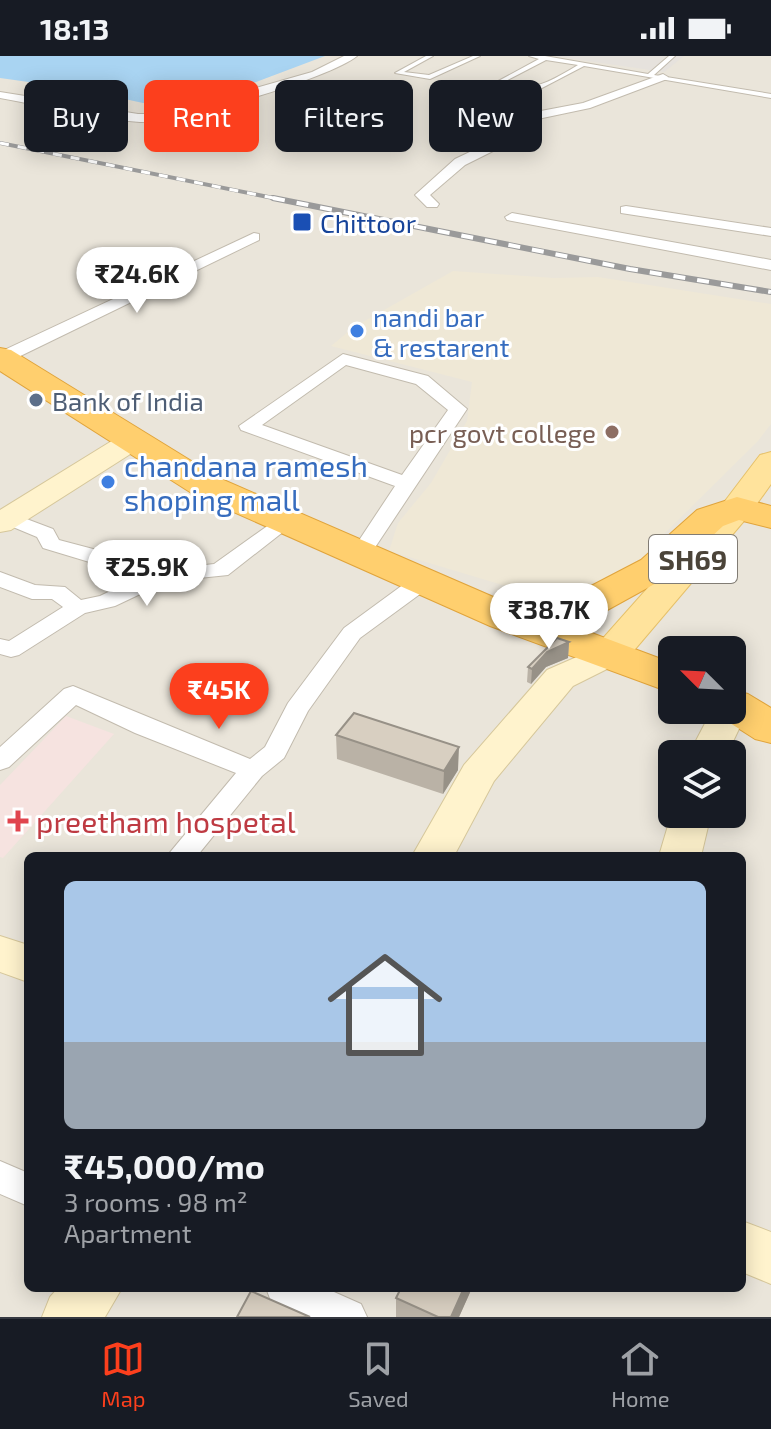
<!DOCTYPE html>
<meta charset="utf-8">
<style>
:root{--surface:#171b24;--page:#242831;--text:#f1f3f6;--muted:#9ea1a6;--line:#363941;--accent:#fc3f1d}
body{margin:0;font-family:"Exo 2",sans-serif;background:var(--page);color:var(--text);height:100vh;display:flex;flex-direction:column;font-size:30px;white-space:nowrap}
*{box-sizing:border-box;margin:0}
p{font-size:26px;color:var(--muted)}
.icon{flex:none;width:44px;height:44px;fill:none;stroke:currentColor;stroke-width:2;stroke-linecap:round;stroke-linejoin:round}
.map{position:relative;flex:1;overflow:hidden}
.drawer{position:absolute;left:24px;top:796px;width:722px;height:440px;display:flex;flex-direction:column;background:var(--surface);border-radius:12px;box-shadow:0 4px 20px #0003}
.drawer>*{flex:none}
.banner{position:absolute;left:24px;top:24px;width:724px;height:72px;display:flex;gap:16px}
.needle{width:52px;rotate:294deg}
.tools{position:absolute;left:658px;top:580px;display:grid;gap:16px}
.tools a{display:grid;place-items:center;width:88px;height:88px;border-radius:12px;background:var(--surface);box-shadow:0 4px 20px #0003;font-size:40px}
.price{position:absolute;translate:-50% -68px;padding:0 18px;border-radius:28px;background:#fff;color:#222;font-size:26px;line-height:52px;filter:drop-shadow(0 2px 4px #0008)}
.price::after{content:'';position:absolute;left:50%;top:48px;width:24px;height:18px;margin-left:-12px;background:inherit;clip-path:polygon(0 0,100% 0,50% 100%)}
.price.selected{background:var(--accent);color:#fff}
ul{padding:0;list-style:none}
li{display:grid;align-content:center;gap:16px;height:424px;padding:0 40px}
li span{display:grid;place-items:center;height:248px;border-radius:12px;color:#555}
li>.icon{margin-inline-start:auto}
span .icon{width:144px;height:144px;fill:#fffc;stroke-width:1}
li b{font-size:34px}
.tag{padding:0 28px;border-radius:12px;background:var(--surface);box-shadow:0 4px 20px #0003;font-size:28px;line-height:72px}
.tag.selected{background:var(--accent);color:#fff}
.status{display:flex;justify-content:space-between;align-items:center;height:56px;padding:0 40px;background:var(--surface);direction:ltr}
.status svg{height:22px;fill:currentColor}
.dock{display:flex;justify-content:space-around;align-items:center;height:112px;border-top:2px solid var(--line);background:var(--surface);font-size:22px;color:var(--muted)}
.dock a{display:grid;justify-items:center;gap:4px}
.dock .selected{color:var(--accent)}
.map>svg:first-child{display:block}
.residential{fill:#eae5da;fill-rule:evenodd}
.industrial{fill:#e6e2dd}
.education{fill:#efe8d6}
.medical{fill:#f6e3e0}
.water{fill:#a9d4f2}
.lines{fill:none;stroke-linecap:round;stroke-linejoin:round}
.lane-casing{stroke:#c2bbae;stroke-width:2}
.street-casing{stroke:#c2bbae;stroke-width:2}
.secondary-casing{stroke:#d6c79b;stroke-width:2}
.primary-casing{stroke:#e6c16a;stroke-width:2}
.highway-casing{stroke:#e0a43c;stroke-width:2}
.lane{fill:#fff;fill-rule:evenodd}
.street{fill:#fff;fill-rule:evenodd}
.secondary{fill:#fff3cd;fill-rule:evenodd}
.primary{fill:#ffe39c;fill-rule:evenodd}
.highway{fill:#ffcf6e;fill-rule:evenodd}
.rail-far1-casing{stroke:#9a9a9a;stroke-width:4}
.rail-casing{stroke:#9a9a9a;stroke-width:6}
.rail-far1{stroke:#fff;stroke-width:3;stroke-dasharray:9;stroke-linecap:butt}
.rail{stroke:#fff;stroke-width:4;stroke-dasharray:12;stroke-linecap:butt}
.wall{fill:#bab2a6}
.shaded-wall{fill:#979187}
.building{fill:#d8cfc1;stroke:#979187;stroke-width:2}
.transit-dot{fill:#1a4fb4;stroke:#fff;stroke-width:3}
.shop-dot{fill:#3f7fe0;stroke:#fff;stroke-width:3}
.service-dot{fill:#5c6f8a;stroke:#fff;stroke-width:3}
.education-dot{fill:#8d6e63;stroke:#fff;stroke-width:3}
.health-dot{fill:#e0444e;stroke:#fff;stroke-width:3}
.labels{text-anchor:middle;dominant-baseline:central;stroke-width:6;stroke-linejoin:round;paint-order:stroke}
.far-transit-label{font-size:26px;fill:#164399;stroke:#fff;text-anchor:start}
.far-shop-label{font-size:26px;fill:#366cbe;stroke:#fff;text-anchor:start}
.far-service-label{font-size:26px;fill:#4e5e75;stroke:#fff;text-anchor:start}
.far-education-label{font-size:26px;fill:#785e54;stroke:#fff;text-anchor:end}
.shield{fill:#fff;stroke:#817c74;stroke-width:2}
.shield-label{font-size:28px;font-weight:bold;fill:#4b4439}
.shop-label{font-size:30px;fill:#366cbe;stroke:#fff;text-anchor:start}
.health-label{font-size:30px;fill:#be3a42;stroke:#fff;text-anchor:start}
</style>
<div class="status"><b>18:13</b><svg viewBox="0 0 49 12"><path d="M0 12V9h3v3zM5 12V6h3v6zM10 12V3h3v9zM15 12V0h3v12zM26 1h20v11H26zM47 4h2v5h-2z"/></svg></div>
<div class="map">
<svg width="771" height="1261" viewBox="0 0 771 1261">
<rect width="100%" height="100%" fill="#f6f3ec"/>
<path class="residential" d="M0 0H771V1261H0ZM672 594H732V654H672ZM672 698H732V758H672ZM28 800H742V1232H28Z"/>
<path class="industrial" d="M553 0H684L664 16Z"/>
<path class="education" d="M453 215 554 222 598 221 771 248V368L758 385 663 479 629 526 556 545 389 495 398 467 431 427 467 365 472 326 331 290 354 271Z"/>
<path class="medical" d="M66 660 114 678 3 802 0 801V729Z"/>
<path class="water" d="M0 0H325L256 26 168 47H143L79 33 0 22Z"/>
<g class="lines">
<defs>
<path id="lane" d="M426 0H433L404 16 429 19 473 0H480L430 23 395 17Z
M529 0H545L648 18 669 0H675L654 19 771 38V42L584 10 540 33 521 36 491 31V29L539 3ZM546 4 578 9C548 27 533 36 498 29Z"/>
<path id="street" d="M344 0H357C329 23 177 67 140 66 94 63 46 50 0 42V36L138 58H164L312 16Z
M663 18 668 21 667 23 590 52 533 64 501 91 465 109 430 139 439 148 437 151H427L415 139 455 103 493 85 525 58 583 47Z
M626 150 771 172V180L621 157V151Z
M512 157 771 204V214L507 164 505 161Z
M254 177 259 178V184L8 306 0 307V296Z
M343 298 428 320 467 353 368 502 361 504 350 498 395 430 241 374 239 370ZM346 309 416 328 448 354 402 419 262 369Z
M8 456 53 473 59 484 112 498 148 520 179 512 214 508 280 461 287 459 297 465 228 519 180 524 153 532 115 550 85 557 19 599 11 601 0 598V583L9 585 63 551 52 543H32L0 531V516L35 529 65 531 81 544 100 540 129 526 96 508 43 492 37 481 1 466V458Z
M423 518 431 520 434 525 431 530 360 582 308 655 284 702 262 720 197 800H167L236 717 135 677 76 649 9 711 0 714V691L64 633 73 630 250 703 265 691 288 647 344 572 415 520Z
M0 1105 28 1117V1150L0 1138Z
M266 1232H325L361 1248 367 1261H307L271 1245Z"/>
<path id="secondary" d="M133 376 143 378 147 384 143 390 11 474 0 476V454L123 378Z
M611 586 623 589 628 597 623 605 573 630 494 725 454 800H412L464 709 547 614Z
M732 643 743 646 748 654 727 698H689L712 654H732Z
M672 756 711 758 701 800H659Z
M0 880 28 889V926L0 916Z
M742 1165 771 1176V1228L742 1216Z
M58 1232H122L105 1261H42L50 1241Z"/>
<path id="primary" d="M771 396V428L749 459 625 605 611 609 597 605 592 597 597 589 725 445 760 399Z"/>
<path id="highway" d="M0 292 11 294 219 422 512 549 568 542 641 504 697 454 737 441 771 450V472L739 464 723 470 669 520 591 563 565 567 672 607V637L490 570 193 438 0 315Z
M732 634 748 638 771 652V687L755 683 716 658 714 654H732Z"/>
</defs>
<use href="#lane" class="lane-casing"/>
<use href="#street" class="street-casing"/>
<use href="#secondary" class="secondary-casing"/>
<use href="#primary" class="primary-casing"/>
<use href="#highway" class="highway-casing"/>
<use href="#lane" class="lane"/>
<use href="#street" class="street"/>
<use href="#secondary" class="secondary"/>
<use href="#primary" class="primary"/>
<use href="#highway" class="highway"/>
<defs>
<path id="rail-far1" d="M0 87 283 144"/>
<path id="rail" d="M273 142 630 213 771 236"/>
</defs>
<use href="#rail-far1" class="rail-far1-casing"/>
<use href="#rail" class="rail-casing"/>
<use href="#rail-far1" class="rail-far1"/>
<use href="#rail" class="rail"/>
</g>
<path class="wall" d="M569 586 568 602 546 611 531 628 527 626 528 611Z
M336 679 458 714 443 738 337 703Z
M401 1232H472L459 1261H396V1242Z"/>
<path class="shaded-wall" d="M569 586 568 602 546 611 531 628 532 613 547 596Z
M459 691 458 714 443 738 444 715Z
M464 1232H472L459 1261H451Z"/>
<path class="building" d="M557 582 569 586 547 596 532 613 528 611Z
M354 657 459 691 444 715 336 679Z
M401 1232H464L451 1261H438L396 1242Z
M251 1235 310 1261H237Z"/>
<rect class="transit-dot" x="292" y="156" width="20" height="20" rx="4"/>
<g class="shop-dot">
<circle cx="357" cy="275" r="8"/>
<circle cx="108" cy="426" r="8"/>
</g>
<circle class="service-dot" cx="36" cy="344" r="8"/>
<circle class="education-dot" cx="612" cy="376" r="8"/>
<path class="health-dot" d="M14 753h8v8h8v8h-8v8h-8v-8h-8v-8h8z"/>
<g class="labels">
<g class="far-transit-label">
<text x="320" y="166">Chittoor</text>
</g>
<g class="far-shop-label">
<text x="373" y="260">nandi bar<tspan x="373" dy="30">&amp; restarent</tspan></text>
</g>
<g class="far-service-label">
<text x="52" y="344">Bank of India</text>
</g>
<g class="far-education-label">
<text x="596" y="376">pcr govt college</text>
</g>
<rect class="shield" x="649" y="479" width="88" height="48" rx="6"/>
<g class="shield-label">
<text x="693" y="503">SH69</text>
</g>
<g class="shop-label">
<text x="124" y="409">chandana ramesh<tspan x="124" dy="34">shoping mall</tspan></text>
</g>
<g class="health-label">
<text x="36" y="765">preetham hospetal</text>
</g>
</g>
</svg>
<div class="tools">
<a><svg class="needle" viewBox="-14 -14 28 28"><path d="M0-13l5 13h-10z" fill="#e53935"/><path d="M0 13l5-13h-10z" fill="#9ea1a6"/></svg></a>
<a><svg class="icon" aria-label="layers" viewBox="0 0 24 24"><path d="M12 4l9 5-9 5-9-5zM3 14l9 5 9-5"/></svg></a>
</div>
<b class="price" style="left:137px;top:259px">₹24.6K</b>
<b class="price" style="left:147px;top:552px">₹25.9K</b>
<b class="price" style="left:549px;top:595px">₹38.7K</b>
<b class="price selected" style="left:219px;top:675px">₹45K</b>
<div class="banner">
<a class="tag">Buy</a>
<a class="tag selected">Rent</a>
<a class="tag">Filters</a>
<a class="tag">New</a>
</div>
<section class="drawer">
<ul>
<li><span style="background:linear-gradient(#a9c7e8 65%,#9aa5b1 0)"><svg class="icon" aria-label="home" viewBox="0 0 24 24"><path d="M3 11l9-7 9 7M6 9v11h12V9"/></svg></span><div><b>₹45,000/mo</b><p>3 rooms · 98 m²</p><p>Apartment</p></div></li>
</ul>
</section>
</div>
<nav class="dock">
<a class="selected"><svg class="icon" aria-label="map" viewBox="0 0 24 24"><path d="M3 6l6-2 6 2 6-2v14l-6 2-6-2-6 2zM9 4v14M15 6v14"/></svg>Map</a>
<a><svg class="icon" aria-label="saved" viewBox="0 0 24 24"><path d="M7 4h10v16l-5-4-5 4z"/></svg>Saved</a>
<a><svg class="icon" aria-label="home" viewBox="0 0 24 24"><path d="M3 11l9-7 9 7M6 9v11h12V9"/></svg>Home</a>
</nav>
